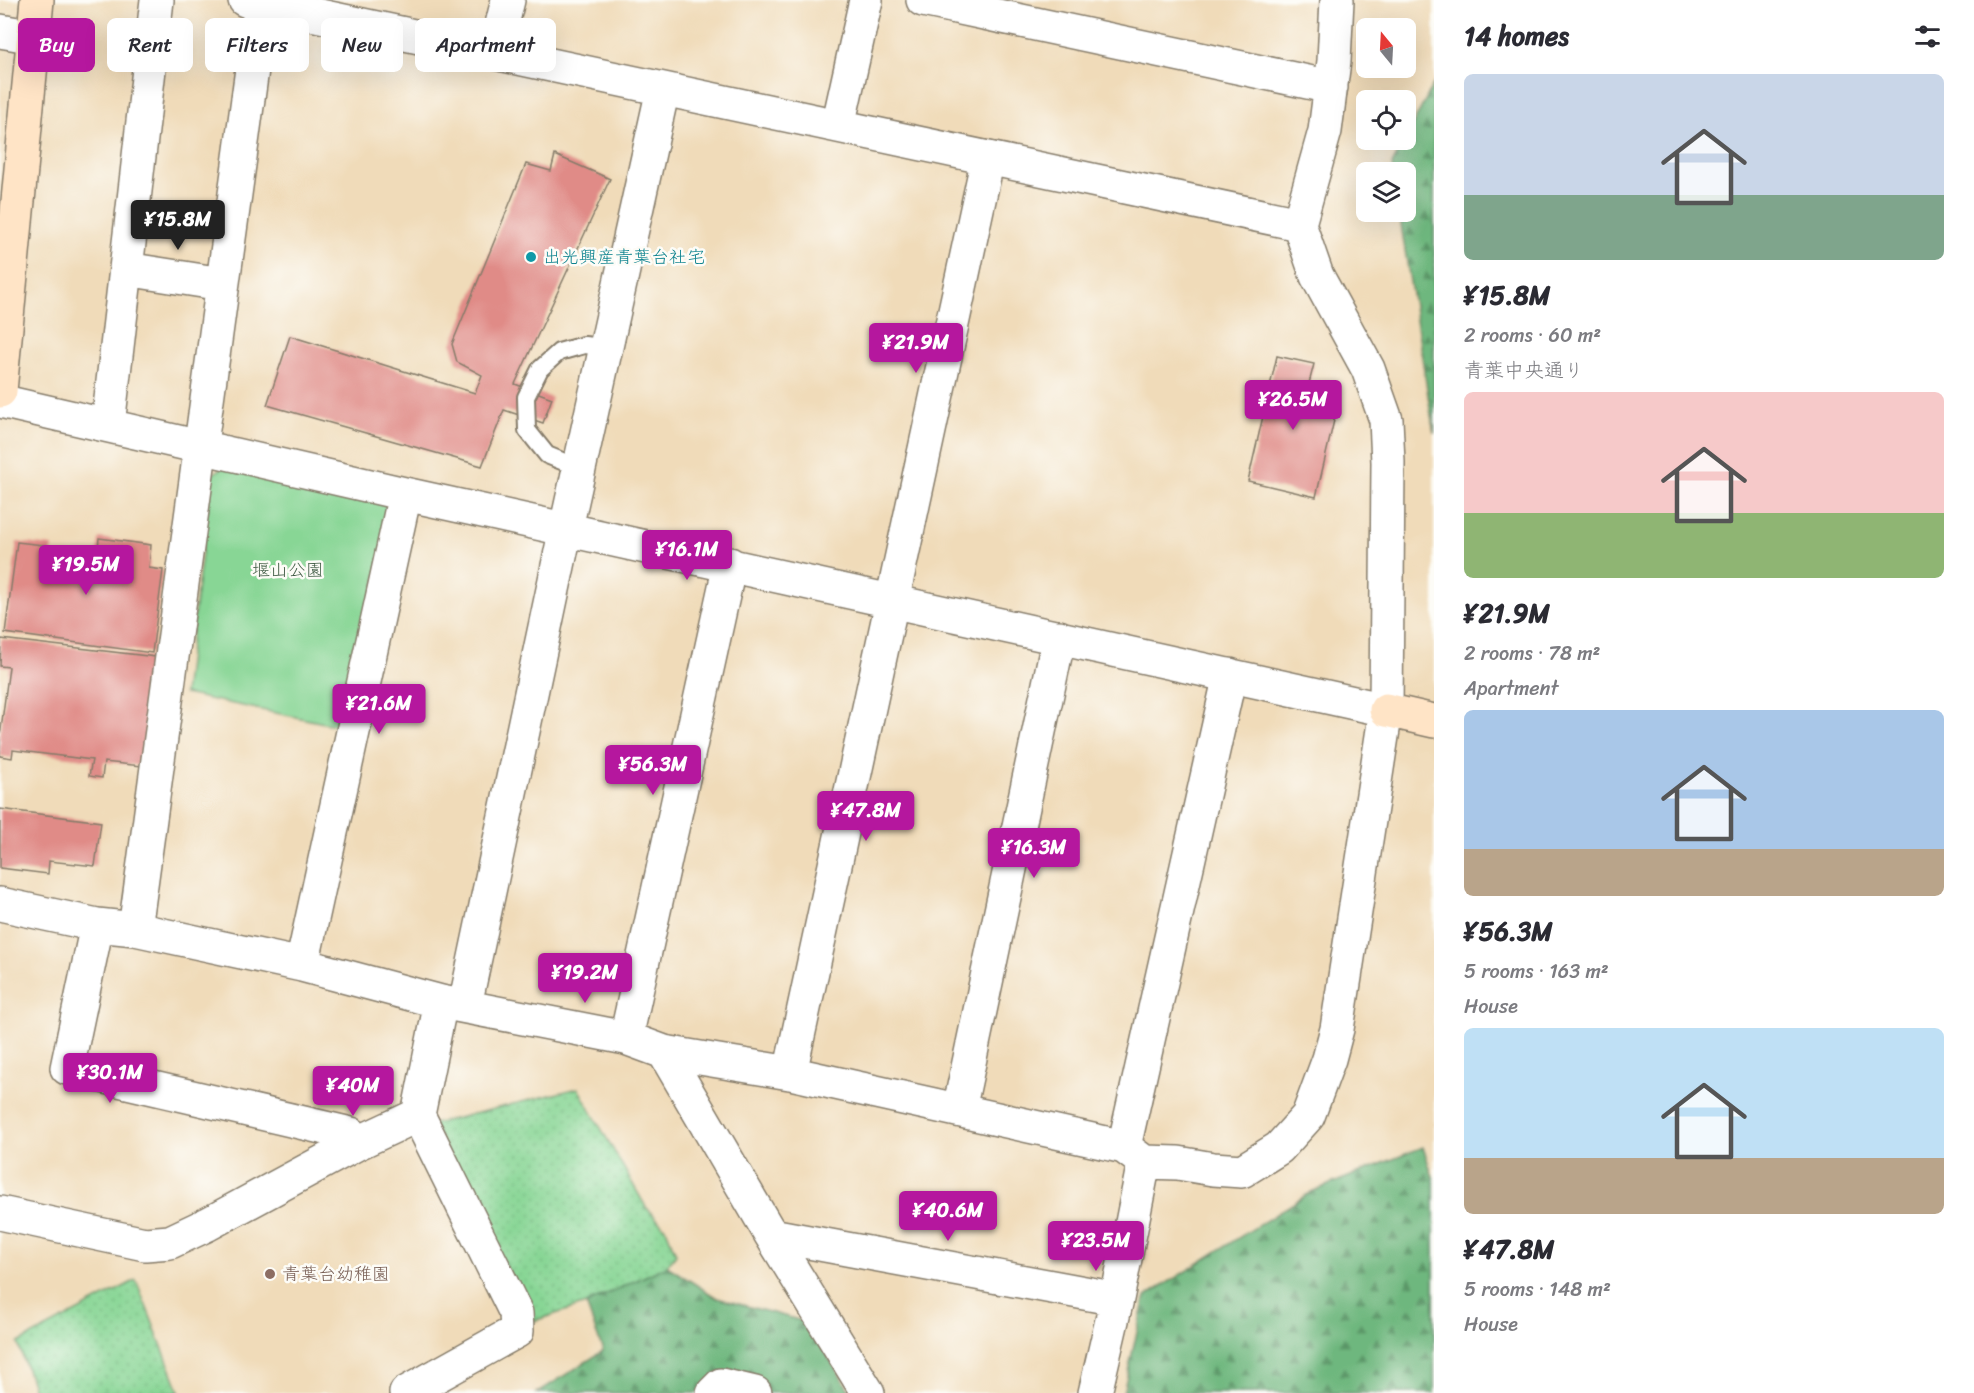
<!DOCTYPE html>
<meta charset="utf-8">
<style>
:root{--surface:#fff;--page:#f7f7f7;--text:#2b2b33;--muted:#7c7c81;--accent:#b5179e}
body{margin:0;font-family:Sriracha,"Klee One",sans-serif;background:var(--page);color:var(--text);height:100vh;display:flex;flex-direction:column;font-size:22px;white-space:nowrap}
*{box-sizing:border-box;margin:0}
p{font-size:20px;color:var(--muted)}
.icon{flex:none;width:33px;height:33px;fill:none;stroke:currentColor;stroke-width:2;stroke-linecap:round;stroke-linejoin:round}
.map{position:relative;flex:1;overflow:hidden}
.side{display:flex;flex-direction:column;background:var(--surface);width:540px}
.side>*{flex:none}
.top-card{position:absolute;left:18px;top:18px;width:570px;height:54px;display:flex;gap:12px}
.needle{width:39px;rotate:342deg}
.buttons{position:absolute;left:1356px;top:18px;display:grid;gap:12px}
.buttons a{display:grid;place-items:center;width:60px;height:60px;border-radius:9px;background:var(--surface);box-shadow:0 6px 24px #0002;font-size:30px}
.price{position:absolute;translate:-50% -51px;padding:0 14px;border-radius:6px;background:var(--accent);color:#fff;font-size:20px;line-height:39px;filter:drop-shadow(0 2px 3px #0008)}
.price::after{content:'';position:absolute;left:50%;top:36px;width:18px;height:14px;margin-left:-9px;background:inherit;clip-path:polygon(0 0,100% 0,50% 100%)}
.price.active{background:#222;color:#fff}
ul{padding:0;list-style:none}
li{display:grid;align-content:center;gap:12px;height:318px;padding:0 30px}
li span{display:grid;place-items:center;height:186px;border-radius:9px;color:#555}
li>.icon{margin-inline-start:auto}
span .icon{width:108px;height:108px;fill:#fffc;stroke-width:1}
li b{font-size:26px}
h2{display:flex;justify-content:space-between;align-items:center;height:72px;padding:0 30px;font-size:26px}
.chip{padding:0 21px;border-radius:9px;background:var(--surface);box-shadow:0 6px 24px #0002;font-size:21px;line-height:54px}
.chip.active{background:var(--accent);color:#fff}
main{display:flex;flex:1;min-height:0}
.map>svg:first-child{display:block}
.grass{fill:url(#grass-dots);stroke:#527958;stroke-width:1.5}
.forest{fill:url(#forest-firs);stroke:#456a4d;stroke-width:1.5}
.park{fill:#88d695;stroke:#527958;stroke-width:1.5}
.building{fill:#e08b87}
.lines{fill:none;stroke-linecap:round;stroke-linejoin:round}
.lane-casing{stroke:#867c6a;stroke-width:20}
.street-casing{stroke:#867c6a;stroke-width:36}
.secondary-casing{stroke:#867c6a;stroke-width:36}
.lane{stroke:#fff;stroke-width:16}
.street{stroke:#fff;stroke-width:33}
.secondary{stroke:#ffe4c6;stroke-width:33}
.culture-dot{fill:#0f9aa8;stroke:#fdfcf7;stroke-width:2}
.education-dot{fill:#8d6e63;stroke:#fdfcf7;stroke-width:2}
.labels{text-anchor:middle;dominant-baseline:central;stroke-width:5;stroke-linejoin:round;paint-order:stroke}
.culture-label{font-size:18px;fill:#0d838f;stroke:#fdfcf7;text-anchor:start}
.park-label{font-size:18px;fill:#425d46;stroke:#fdfcf7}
.education-label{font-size:18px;fill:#785e54;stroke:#fdfcf7;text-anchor:start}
</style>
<main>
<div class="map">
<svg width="1434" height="1393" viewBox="0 0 1434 1393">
<defs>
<pattern id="grass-dots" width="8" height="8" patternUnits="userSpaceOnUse" patternTransform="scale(1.5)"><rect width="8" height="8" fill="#88d695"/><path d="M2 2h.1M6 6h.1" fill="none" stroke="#75b780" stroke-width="1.8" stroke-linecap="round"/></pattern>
<pattern id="forest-firs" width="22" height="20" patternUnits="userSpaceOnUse" patternTransform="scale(1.5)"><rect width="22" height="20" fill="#6eb77e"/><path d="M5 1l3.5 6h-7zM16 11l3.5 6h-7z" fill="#5a9466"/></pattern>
</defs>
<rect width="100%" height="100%" fill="#fdfcf7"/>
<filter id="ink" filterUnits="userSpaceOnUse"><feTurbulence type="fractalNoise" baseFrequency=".0167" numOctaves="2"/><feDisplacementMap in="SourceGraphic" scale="12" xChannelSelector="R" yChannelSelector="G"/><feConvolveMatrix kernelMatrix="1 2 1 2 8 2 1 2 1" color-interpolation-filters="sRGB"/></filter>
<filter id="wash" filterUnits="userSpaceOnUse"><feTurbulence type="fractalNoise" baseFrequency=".008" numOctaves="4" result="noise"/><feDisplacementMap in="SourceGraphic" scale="24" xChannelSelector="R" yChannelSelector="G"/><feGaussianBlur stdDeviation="1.35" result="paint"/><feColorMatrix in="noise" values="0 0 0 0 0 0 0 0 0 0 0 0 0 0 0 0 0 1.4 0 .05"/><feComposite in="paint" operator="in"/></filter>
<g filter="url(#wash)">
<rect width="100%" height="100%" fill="#f0dbb9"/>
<path class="grass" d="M578 1088 646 1207 666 1229 676 1254 667 1266 586 1304 534 1321 433 1124Z
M136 1280 180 1393H35L18 1343Z"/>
<path class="forest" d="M1434 83V433L1399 212H1406V172H1393L1392 165Z
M1423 1147 1434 1180V1393H1123L1145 1297 1311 1192Z
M667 1266 717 1298 806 1322 851 1393H537L603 1351 586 1304Z"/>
<path class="park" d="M224 467 382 500 390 514 344 727 184 694 212 474Z"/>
<g id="blocks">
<path class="building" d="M555 155 610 179 515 384 552 398 543 423 504 410 482 466 267 405 290 336 475 393 482 375 457 362 452 344 526 164 551 171Z
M1277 356 1314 364 1307 391 1339 399 1316 497 1248 481Z
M99 538 151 545 149 568 163 570 152 653 5 633 17 542 52 546 51 553 97 559Z
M1 639 156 657 142 766 104 762 102 778 89 776 92 760 13 750 12 758 0 756V737L9 667 0 666Z
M0 809 101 822 95 866 49 861 48 874 0 868Z"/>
</g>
</g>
<g filter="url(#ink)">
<use href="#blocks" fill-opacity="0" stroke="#867c6a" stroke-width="1.5"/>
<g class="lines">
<defs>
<path id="lane" d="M579 468 547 455 527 430 526 397 540 369 559 352 584 345 606 347"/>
<path id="street" d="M245 0 1299 224
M923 0 1331 87
M0 31 35 37
M495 53 508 0
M838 126 866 0
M126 269 222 284
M0 401 405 494 1386 710
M108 425 157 0
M0 904 97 925 135 929 302 965 441 1002 626 1038 664 1052 790 1073 1124 1147 1144 1162 1178 1163 1213 1169 1242 1171 1279 1148 1308 1116 1329 1059 1337 1029 1386 710 1388 462 1386 420 1368 369 1317 276 1299 224 1325 131 1334 61 1337 0
M97 925 67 1068 351 1134 358 1143
M135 929 261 3
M302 965 405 494
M465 1005 566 528 663 89
M626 1038 730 564
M664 1052 771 1235 868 1393
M790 1073 988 158
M959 1110 1059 637
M1124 1147 1230 675
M0 1213 145 1244 170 1242 208 1224 358 1143 418 1115
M771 1235 1117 1299
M406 1393 517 1331 516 1313 418 1115 441 1002
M713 1393 721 1385 755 1393
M1095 1393 1117 1299 1144 1162"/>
<path id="secondary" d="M0 391 37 0
M1386 710 1434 721"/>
</defs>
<use href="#lane" class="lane-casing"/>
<use href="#street" class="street-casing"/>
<use href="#secondary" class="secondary-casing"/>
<use href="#lane" class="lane"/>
<use href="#street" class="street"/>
<use href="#secondary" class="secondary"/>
</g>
</g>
<circle class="culture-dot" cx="531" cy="257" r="6"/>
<circle class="education-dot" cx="270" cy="1274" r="6"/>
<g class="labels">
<g class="culture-label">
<text x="543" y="257">出光興産青葉台社宅</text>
</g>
<g class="park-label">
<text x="288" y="570">堰山公園</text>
</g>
<g class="education-label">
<text x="282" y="1274">青葉台幼稚園</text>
</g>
</g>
</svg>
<div class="buttons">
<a><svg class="needle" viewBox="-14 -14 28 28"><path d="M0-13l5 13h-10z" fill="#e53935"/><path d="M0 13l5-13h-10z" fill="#7c7c81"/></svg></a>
<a><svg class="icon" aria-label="locate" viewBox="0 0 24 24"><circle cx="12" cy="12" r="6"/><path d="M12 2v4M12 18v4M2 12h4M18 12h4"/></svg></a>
<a><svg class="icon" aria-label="layers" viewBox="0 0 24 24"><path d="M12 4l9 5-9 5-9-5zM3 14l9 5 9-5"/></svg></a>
</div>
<b class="price active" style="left:178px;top:251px">¥15.8M</b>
<b class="price" style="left:916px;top:374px">¥21.9M</b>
<b class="price" style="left:1293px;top:431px">¥26.5M</b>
<b class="price" style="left:687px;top:581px">¥16.1M</b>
<b class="price" style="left:86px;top:596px">¥19.5M</b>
<b class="price" style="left:379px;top:735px">¥21.6M</b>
<b class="price" style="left:653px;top:796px">¥56.3M</b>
<b class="price" style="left:866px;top:842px">¥47.8M</b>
<b class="price" style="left:1034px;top:879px">¥16.3M</b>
<b class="price" style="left:585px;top:1004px">¥19.2M</b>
<b class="price" style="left:110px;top:1104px">¥30.1M</b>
<b class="price" style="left:353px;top:1117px">¥40M</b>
<b class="price" style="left:948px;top:1242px">¥40.6M</b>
<b class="price" style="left:1096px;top:1272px">¥23.5M</b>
<div class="top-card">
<a class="chip active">Buy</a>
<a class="chip">Rent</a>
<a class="chip">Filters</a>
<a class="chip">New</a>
<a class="chip">Apartment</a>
</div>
</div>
<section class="side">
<h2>14 homes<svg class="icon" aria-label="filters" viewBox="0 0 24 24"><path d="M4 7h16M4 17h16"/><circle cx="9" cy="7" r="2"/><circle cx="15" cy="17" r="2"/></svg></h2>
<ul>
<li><span style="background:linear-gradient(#c9d6e8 65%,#7fa58c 0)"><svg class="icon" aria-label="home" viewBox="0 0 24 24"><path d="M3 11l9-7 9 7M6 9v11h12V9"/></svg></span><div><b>¥15.8M</b><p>2 rooms · 60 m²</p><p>青葉中央通り</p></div></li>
<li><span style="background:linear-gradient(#f6c9c9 65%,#8fb573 0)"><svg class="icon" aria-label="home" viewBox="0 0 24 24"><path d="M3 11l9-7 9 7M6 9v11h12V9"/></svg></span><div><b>¥21.9M</b><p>2 rooms · 78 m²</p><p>Apartment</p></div></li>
<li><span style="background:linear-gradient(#a9c7e8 75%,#b9a48a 0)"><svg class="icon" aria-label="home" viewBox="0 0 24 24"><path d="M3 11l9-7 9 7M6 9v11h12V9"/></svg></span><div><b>¥56.3M</b><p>5 rooms · 163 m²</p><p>House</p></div></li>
<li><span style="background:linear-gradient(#bfe0f5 70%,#b9a48a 0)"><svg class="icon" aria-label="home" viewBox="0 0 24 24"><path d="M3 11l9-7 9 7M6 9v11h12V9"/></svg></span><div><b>¥47.8M</b><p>5 rooms · 148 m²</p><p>House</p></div></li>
</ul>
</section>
</main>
